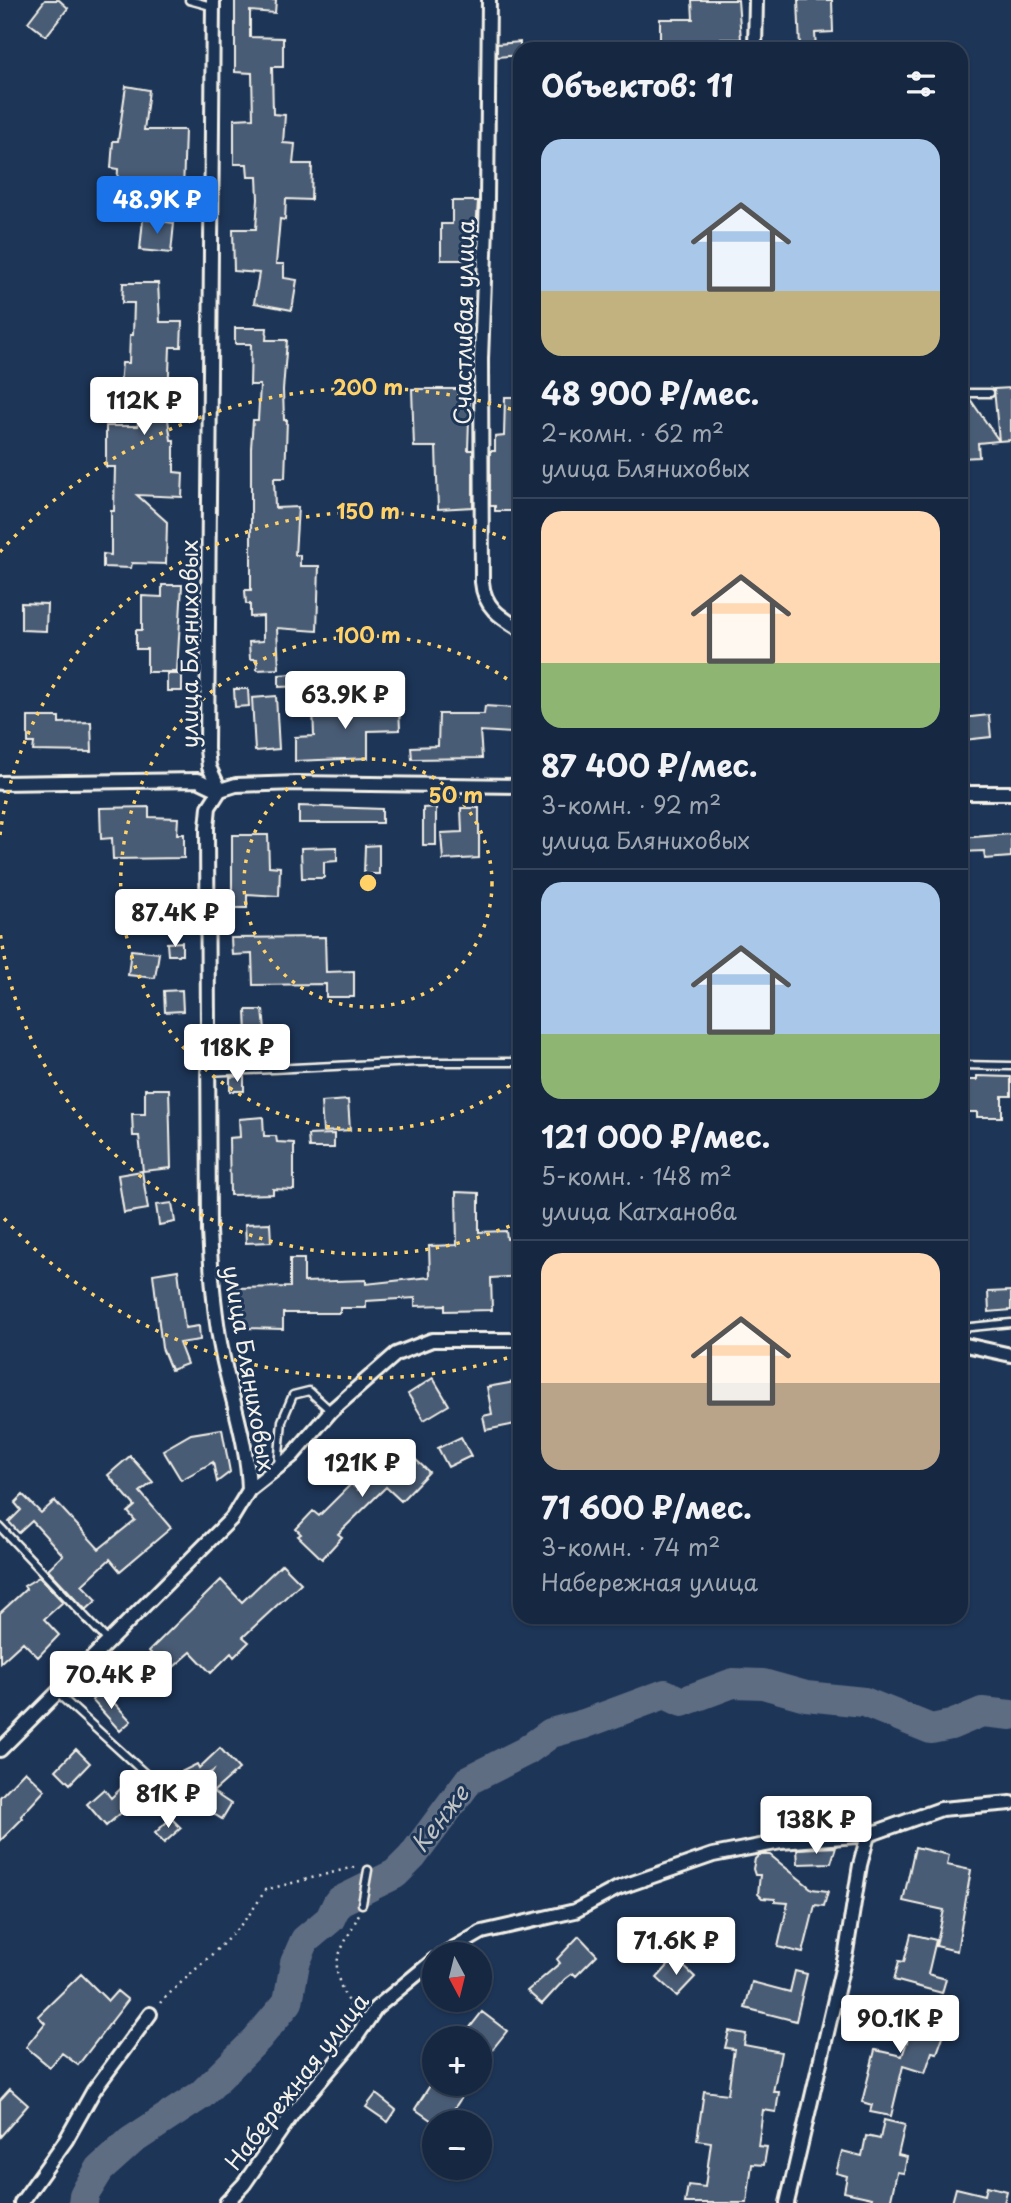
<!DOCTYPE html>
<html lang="ru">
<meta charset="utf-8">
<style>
:root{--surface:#162841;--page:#23344c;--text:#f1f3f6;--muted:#9ea6b1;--line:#35445a;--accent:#1a73e8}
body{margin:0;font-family:"Playpen Sans",sans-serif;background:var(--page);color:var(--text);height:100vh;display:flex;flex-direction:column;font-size:26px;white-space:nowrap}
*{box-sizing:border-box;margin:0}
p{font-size:23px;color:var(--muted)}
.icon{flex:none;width:38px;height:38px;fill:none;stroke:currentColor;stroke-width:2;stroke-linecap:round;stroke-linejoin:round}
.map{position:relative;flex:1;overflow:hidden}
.panel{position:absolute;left:513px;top:42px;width:455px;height:1582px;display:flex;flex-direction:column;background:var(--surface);border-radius:21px;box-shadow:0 2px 5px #0004,0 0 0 2px var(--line)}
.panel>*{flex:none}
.needle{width:46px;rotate:173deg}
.fabs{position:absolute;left:422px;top:1942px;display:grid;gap:14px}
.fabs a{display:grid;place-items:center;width:70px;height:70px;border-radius:50%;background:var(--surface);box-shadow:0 2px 5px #0004,0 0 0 2px var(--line);font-size:35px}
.price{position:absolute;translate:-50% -60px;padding:0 16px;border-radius:7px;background:#fff;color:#222;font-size:23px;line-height:46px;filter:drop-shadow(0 2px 4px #0008)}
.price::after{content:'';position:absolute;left:50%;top:42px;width:21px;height:16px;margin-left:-10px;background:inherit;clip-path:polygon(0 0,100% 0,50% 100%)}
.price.selected{background:var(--accent);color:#fff}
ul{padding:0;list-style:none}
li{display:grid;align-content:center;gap:14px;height:371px;padding:0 28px}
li+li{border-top:2px solid var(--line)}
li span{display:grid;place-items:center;height:217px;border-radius:21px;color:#555}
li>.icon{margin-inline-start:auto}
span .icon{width:126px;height:126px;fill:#fffc;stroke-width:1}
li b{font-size:30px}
h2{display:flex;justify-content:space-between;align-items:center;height:84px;padding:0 28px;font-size:30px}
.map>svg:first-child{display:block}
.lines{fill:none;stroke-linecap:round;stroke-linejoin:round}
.river{stroke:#5e6d82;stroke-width:30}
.building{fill:#485b74;stroke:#f4f1e8;stroke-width:2}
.lane-casing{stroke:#f4f1e8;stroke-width:11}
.street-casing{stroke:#f4f1e8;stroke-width:18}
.path{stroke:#f4f1e8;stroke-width:2.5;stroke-dasharray:2 5;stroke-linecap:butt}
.lane{stroke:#1d3557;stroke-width:6}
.street{stroke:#1d3557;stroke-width:12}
.ring{fill:none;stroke:#ffd166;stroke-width:3.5;stroke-dasharray:3.5 7}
.labels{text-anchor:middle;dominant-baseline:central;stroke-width:6;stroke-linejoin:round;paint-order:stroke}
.street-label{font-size:23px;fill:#f4f1e8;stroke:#1d3557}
.water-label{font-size:24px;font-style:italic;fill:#c0c3c4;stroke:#1d3557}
.centre{fill:#ffd166;stroke:#1d3557;stroke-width:3.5}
.ring-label{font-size:21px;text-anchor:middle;font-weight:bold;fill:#ffd166;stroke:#1d3557;stroke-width:6;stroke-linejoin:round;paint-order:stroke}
</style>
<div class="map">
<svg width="1011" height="2203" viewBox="0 0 1011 2203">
<rect width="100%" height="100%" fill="#1d3557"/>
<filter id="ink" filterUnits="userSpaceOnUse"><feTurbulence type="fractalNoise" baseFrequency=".0143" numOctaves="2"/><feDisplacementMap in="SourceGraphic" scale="14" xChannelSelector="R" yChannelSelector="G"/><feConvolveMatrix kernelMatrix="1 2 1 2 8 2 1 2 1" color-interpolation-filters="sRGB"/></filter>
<g filter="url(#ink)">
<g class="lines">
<path class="river" d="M83 2203 84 2195 100 2169 131 2141 201 2095 257 2039 288 2002 295 1963 305 1940 330 1919 338 1902 395 1874 412 1857 469 1780 526 1751 551 1733 584 1724 665 1694 682 1702 733 1683 763 1684 806 1696 864 1702 931 1729 951 1725 982 1712 1011 1715"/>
</g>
<path class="building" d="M45 0H59L68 8 46 36 28 22Z
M235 0H276L275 13 250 11V37L283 38V67H272L273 114 285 115 283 143 295 144 293 164H312L311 200 286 199 285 220 280 219 276 264H284V278L297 280 292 310 254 303 259 273 234 271 233 229H256L258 199 257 177H248L247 164H234V119L253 118 252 73 235 72Z
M692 0H738L741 39H715V45H660V19H693Z
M798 0H832L833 32 815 33 816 49H800Z
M520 42V55L497 57V44Z
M126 86 149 90 144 130H185L183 192 117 189 118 169 111 168 113 141H118Z
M452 201H478L474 260H441V224H452Z
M143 219 174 223 171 253 140 250Z
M123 283H158L160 322H182L181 347H170L168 399H165L171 440H174V472L183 473 182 497 137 495 167 522 166 564 132 563 131 568 103 567V554L111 555V511H114L115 467H106V426H138L134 386 120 385 122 363H129L130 335H133L134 303H122Z
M235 328H267L266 340H287L283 390 284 420H287L285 478H274L275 508 298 507 295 555H300V566H319L317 631 277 628 279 669 257 670V659H250L249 642 263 641V616L250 617V604H246L245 590H251V448L253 420H258L260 385H250L251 344H235Z
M1011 388V440L999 441 994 389Z
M412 389H470L468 450H473V507L438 509 436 447H414Z
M505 397H520V511H495V506H490V451H495V437L504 436Z
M961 399H970L999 441 978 443 979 457 961 458V445H963Z
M162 585H182L177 672H147V649H136V630H142V596L162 597Z
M21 603 47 604 46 631 21 630Z
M305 673 306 686 279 687V675Z
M167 674H182V691H167Z
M234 689H248L249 706 235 707Z
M276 696 279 749 255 751 252 698Z
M360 701H388V709L399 708 400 730 368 731V758L295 761V737L314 736 313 707 360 706Z
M485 706 514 708 512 733 480 731 482 758 412 759 411 747 438 746 439 714H484Z
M989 715 991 737 964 740 962 718Z
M28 717H59V723L91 722 92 752 33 751 34 743H28Z
M299 806 382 809V823H299Z
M149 807V817L178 818 177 834H184V858L113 859 112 838 101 839 100 808Z
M436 807V845H423V808Z
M461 808H479V858L443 860 441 833 462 832Z
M1011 834V857L985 859 984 851 961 852V838Z
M232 835H268L269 866 280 867 279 896 247 894V908H232Z
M379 845V874H364L365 846Z
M337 847V861L324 862V878H302L301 848Z
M325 937 326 972 354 971V997H326V984L253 985 252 954 232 955 231 938Z
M182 942V955H168L167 943Z
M131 950 159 953 155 978 128 975Z
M182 990 183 1011 165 1012 164 991Z
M246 1010H263L268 1059 248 1060Z
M244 1049V1065H231V1050Z
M244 1076V1091H230V1077Z
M977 1076 1011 1077V1096H1002V1117H977V1112H961V1080H977Z
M145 1089H169L171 1168 143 1171 139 1136H133L132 1114H145Z
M348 1100 350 1130 323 1132 321 1102Z
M263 1117 264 1136H276L277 1142 294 1143V1190L273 1189V1194L230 1195 229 1138 240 1137 239 1119Z
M334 1134V1148H309L308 1135Z
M142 1171 148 1209 124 1213 118 1175Z
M456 1192 479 1193V1232L506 1231 507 1239 520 1238V1276L491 1278 492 1310 445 1311V1305L415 1306V1298L366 1301V1308H340V1313H283V1329L244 1328V1305H231V1288L290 1287V1259H304V1282L366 1280V1284L430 1277 429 1246 457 1245Z
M172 1203 175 1222 159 1225 156 1205Z
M270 1223 271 1242 246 1243 245 1224Z
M178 1270 185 1328 199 1326 200 1340 179 1343 187 1364 171 1370 162 1348 153 1274Z
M1011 1291V1310L989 1312 988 1292Z
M433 1378 449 1405 424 1420 408 1394Z
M520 1381V1423L486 1430 483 1416 492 1414 487 1387Z
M222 1429 230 1472 217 1482 213 1462 181 1480 163 1450 191 1434Z
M461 1437 471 1456 448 1467 438 1448Z
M386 1445 394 1452 400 1445 429 1472 401 1501 386 1487 338 1534 342 1537 322 1559 298 1536 301 1534 296 1529 313 1511 319 1516 351 1484 358 1490 383 1464 375 1457Z
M130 1456 153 1482 140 1492 171 1528 120 1571 110 1559 82 1585 97 1600 86 1610 48 1569 63 1555 32 1521 19 1533 9 1522 21 1510 15 1503 23 1495 41 1513 55 1501 99 1549 135 1520 128 1512 135 1506 108 1475Z
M282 1564 301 1583 243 1637 249 1642 234 1657 231 1653 211 1673 191 1652 168 1672 149 1651 221 1580 242 1602Z
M39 1577 63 1602 44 1619 59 1635 38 1657 23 1642 0 1663V1613L26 1589 24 1586Z
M102 1690 131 1721 120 1731 92 1700Z
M220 1748 239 1769 213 1792 231 1804 222 1819 199 1805 193 1811 190 1808 213 1771 181 1788 175 1775 197 1764 199 1768Z
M76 1749 90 1763 70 1784 56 1770Z
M25 1771 45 1790 21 1816 23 1818 0 1841V1797Z
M133 1777 146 1791 106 1826 87 1804 104 1789 111 1798Z
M171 1818 181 1828 164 1843 155 1833Z
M836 1847 831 1863 798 1864 797 1849Z
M915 1847 949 1855 947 1865 971 1870 957 1951 936 1946 944 1910 903 1901Z
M759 1855H770L812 1889 828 1891 824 1906 815 1905 803 1953 778 1947 788 1903 775 1902V1899L762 1898 758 1894 760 1875H755L753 1869 755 1859Z
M911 1934 936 1940 928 1974 946 1979 942 1993 894 1980 899 1961 904 1962Z
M579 1936 597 1955 576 1976 573 1973 565 1979 542 2004 527 1991 560 1963 557 1959Z
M675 1958 695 1977 677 1996 657 1978Z
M795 1971 807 1974 796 2021 745 2008 752 1982 790 1992Z
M81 1974 108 2001 117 1991 128 2000 78 2065 62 2053 50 2067 26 2047 45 2023 38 2016Z
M876 2002 935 2015 933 2024 946 2028 937 2053 932 2052 925 2073 903 2066 891 2116 870 2112 872 2105 862 2102 875 2050 902 2056 912 2027 873 2019Z
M482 2012 507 2031 480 2065V2039H461Z
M729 2031 746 2034 744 2045 781 2052 773 2092H779L776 2112 763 2110 758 2146 767 2147 764 2165 752 2164 747 2203H685L688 2185 705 2187 711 2142 697 2140 704 2091 728 2094 734 2049 725 2048Z
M431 2084H470L445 2123H435L415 2109Z
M10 2089 28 2105 0 2137V2100Z
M376 2094 396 2110 388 2122 366 2107Z
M884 2120 905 2125 898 2155 907 2157 904 2173 897 2172 890 2203H870L872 2198 844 2192 847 2176 836 2173 842 2151 862 2156 866 2136 880 2139Z
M987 2186 1007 2191 1004 2203H952L956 2188 985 2195Z"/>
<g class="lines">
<defs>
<path id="lane" d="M189 0 211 6
M961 393H990
M961 1065 1011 1066
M207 1072 416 1062H520
M961 1328 1011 1323
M278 1466 282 1421 293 1395 309 1391 331 1411
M0 1527 108 1641
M57 1693 162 1789
M362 1904 368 1870"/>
<path id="street" d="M213 0 207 749 209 767 220 790
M489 0 487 201 481 359 482 582C484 607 500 617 520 629
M755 49 756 0
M0 783 198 780 219 790
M220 790 209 807 207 828 209 1231C211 1272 214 1313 222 1353 231 1398 248 1444 249 1490
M220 790 236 785 297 783 520 786
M961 793H1011
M961 1344 1011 1355
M0 1750 232 1518 249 1490 292 1456 331 1411 396 1354 432 1340H520
M442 1955 482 1932 575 1911 618 1888 713 1855 781 1842 868 1835 941 1809 1011 1803
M21 2203 66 2140 94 2090 150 2014
M226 2203 244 2184 293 2113 352 2043 376 2008 434 1960
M787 2203 846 1952 860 1865 868 1835"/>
</defs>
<use href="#lane" class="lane-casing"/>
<use href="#street" class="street-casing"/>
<path class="path" d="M160 2003C196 1966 241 1935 265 1890L358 1866
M354 2013C325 1961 337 1961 359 1914"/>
<use href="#lane" class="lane"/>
<use href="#street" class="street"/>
</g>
</g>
<g class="ring">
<circle cx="368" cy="883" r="124"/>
<path d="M518 1079A247 247 0 1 1 518 687"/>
<path d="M519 1222A371 371 0 0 1 0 931M0 835A371 371 0 0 1 519 544"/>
<path d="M517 1355A495 495 0 0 1 0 1214M0 552A495 495 0 0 1 517 411"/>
</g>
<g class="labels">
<g class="street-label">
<text transform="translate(463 322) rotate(-89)">Счастливая улица</text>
<text transform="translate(188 644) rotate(-90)">улица Бляниховых</text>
<text transform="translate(250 1368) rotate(80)">улица Бляниховых</text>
<text transform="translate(296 2081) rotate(-52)">Набережная улица</text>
</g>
<g class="water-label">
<text transform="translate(439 1818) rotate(-52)">Кенже</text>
</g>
</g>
<circle cx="368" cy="883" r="10" class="centre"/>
<g class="ring-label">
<text x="368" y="395">200 m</text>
<text x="368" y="519">150 m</text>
<text x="368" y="643">100 m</text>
<text x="456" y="803">50 m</text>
</g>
</svg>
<div class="fabs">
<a><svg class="needle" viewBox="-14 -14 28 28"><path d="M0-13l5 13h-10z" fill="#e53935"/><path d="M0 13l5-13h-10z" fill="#9ea6b1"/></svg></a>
<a>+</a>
<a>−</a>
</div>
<b class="price selected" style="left:157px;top:236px">48.9K ₽</b>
<b class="price" style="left:144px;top:437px">112K ₽</b>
<b class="price" style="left:345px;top:731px">63.9K ₽</b>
<b class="price" style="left:175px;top:949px">87.4K ₽</b>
<b class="price" style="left:237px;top:1084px">118K ₽</b>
<b class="price" style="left:362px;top:1499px">121K ₽</b>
<b class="price" style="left:111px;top:1711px">70.4K ₽</b>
<b class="price" style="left:168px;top:1830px">81K ₽</b>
<b class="price" style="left:816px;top:1856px">138K ₽</b>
<b class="price" style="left:676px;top:1977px">71.6K ₽</b>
<b class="price" style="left:900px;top:2055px">90.1K ₽</b>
<section class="panel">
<h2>Объектов: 11<svg class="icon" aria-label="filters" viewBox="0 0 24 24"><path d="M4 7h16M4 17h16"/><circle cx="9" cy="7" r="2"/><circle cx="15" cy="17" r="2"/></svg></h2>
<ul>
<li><span style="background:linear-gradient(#a9c7e8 70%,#c2b280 0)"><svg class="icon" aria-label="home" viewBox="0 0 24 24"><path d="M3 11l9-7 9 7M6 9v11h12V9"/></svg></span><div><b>48 900 ₽/мес.</b><p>2-комн. · 62 m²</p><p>улица Бляниховых</p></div></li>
<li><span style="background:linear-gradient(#ffd9b3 70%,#8fb573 0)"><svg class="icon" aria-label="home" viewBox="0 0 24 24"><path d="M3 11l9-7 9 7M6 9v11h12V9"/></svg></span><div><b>87 400 ₽/мес.</b><p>3-комн. · 92 m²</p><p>улица Бляниховых</p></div></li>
<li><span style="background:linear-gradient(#a9c7e8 70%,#8fb573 0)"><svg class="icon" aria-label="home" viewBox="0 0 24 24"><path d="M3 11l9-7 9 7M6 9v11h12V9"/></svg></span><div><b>121 000 ₽/мес.</b><p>5-комн. · 148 m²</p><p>улица Катханова</p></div></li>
<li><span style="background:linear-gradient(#ffd9b3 60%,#b9a48a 0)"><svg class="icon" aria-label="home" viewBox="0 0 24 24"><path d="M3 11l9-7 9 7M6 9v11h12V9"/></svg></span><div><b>71 600 ₽/мес.</b><p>3-комн. · 74 m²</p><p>Набережная улица</p></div></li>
</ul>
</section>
</div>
